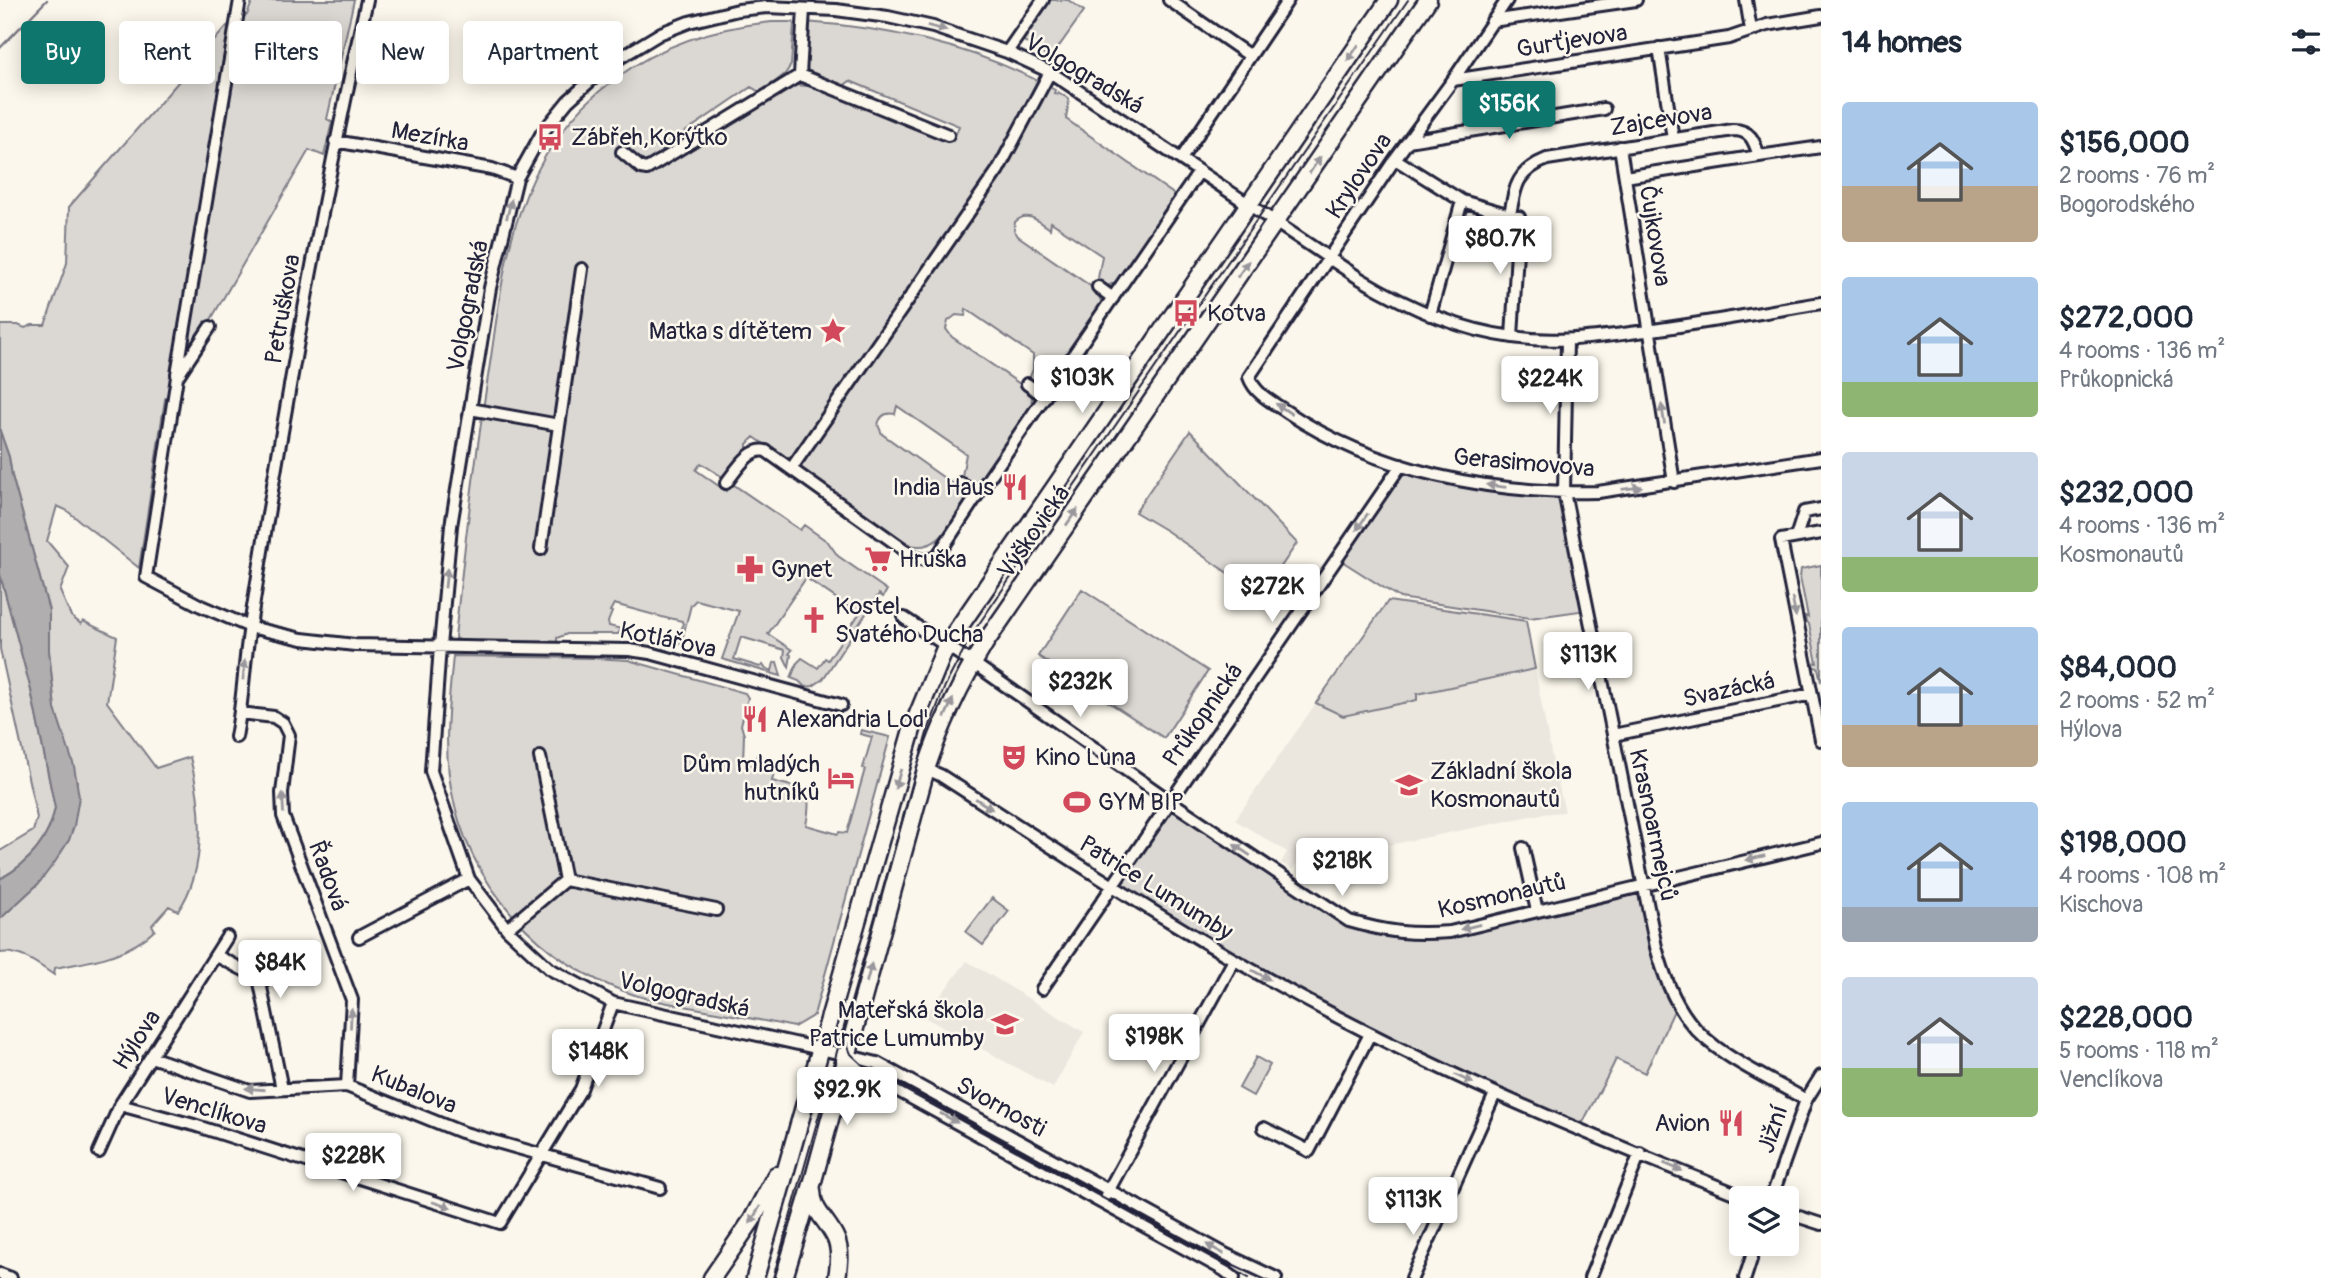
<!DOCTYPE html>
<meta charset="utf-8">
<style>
:root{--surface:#fff;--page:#f6f6f7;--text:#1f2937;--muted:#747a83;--accent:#0f766e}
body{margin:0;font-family:Pangolin,sans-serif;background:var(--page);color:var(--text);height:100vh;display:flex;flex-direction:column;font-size:26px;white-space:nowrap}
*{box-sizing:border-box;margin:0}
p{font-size:23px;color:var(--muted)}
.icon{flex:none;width:38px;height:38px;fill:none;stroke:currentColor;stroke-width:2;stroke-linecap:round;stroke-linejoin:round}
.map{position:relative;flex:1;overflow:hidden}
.side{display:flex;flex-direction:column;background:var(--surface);width:525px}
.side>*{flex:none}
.top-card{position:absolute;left:21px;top:21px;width:665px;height:63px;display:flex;gap:14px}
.controls{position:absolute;left:1729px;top:1186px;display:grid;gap:14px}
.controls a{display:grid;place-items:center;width:70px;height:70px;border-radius:7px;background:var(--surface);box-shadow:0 4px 18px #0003;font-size:35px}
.price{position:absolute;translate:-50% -60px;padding:0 16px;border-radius:7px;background:#fff;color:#222;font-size:23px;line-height:46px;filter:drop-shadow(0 2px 4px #0008)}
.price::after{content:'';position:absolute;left:50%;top:42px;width:21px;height:16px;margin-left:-10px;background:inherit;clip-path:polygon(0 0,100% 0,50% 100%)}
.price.current{background:var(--accent);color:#fff}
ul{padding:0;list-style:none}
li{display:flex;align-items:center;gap:21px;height:175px;padding:0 21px}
li span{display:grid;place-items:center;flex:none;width:196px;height:140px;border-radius:7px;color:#555}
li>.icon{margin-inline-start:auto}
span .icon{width:84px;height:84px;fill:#fffc;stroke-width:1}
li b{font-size:30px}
h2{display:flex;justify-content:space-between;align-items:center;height:84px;padding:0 21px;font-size:30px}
.pill{padding:0 24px;border-radius:7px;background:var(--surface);box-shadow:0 4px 18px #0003;font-size:24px;line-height:63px}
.pill.current{background:var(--accent);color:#fff}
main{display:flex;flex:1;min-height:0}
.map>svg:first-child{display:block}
.built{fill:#ebe7df}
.green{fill:#dbd8d3;stroke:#7e7d87;stroke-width:2}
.water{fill:#b1aeb0;stroke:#787681;stroke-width:2}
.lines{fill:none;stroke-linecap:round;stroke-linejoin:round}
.stream{stroke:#787681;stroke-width:2.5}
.street-casing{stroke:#22223b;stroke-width:16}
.secondary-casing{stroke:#22223b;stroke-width:21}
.street{stroke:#fbf7ec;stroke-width:10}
.secondary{stroke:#fbf7ec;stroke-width:16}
.tram{stroke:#22223b;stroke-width:2}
.oneway{fill:#99979c}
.labels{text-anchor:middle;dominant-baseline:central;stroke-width:5;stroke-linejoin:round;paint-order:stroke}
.street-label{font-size:24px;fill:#22223b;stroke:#fbf7ec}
.poi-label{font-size:24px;fill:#22223b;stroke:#fbf7ec;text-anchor:start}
</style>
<main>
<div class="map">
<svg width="1821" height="1278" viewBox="0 0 1821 1278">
<rect width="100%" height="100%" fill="#fbf7ec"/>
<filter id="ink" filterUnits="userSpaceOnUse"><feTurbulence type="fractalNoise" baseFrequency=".0143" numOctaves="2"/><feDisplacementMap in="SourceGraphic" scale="14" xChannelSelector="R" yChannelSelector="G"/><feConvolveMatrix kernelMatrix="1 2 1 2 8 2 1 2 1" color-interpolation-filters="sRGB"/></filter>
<g filter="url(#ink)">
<path class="built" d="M1535 669 1551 753 1565 812 1541 814 1340 855 1328 877 1299 860 1292 870 1281 863 1287 852 1235 820 1316 703 1343 716 1417 699 1416 694Z
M967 961 1084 1032 1053 1088 924 1017Z"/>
<path class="green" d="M273 0H354L327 119 332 122 324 156 309 150 165 399 139 568 66 510 57 506 47 541 69 567 60 591 71 616 81 624 83 621 117 637 107 702 156 768 190 757C202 805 208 868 178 911L169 906 152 925 155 930C127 957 92 961 55 968L54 975C39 965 19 949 0 953V919L38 884 69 840 77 781 55 709 49 651V611L12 476 9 457 0 431V325H18L25 328 32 325H45L67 263 69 207 227 26 247 15 252 2Z
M1048 0H1068L1084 11 1050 59 1021 39Z
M772 22H793L794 25 791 65 785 74 761 93 751 87 666 145 675 158 769 96 795 85 821 87 953 141 959 126 850 81 842 87 809 72 805 68V22C893 28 978 47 1055 90L1054 93 1057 94 1058 92 1069 99 1066 119 1172 193 1175 198 1119 280 1108 286 1102 284 1098 278 1102 256 1051 222 1050 229C1039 221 1027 210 1015 222L1014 230 1018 236 1096 290 1102 303 1049 382 1036 387 1029 379 1033 369V355L966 309 965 316 956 315 948 321 946 329 952 337 1027 389 1032 397 1031 408 981 480C973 485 967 485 962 476L966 454 897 406 895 414C886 412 880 416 878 425L882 434 964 492 966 501 964 506C950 525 938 552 910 545L754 437 747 444V453L728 477 721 476 701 463 696 470 726 491 731 483 800 530 804 525 828 542 838 556 887 590 883 597 879 594 823 679 813 686 805 687 799 681 791 678 797 663 802 658 818 668 825 658 828 660 859 614 806 578 768 634 792 650 789 654 791 655 789 667 784 657 785 650 741 637 734 659 760 667 763 665 765 668 772 671 774 663 777 662 781 676 722 659 739 611 696 600 691 605 681 644H677L683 625 682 621 670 618 669 619 614 604 610 611 612 612 608 622 609 626 621 629 618 634H567L557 638V642L462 641 455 638C464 548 475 459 489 370 497 319 502 264 519 215 557 98 653 33 772 22Z
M1190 431 1297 543 1261 596 1167 531 1135 512Z
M1401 465 1439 476 1564 492 1587 610 1530 618 1400 598 1337 558Z
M1821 565V682L1818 668 1811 666 1810 662 1817 663 1809 624 1806 622 1805 616 1808 617 1800 577 1801 569Z
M0 574 31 690 55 808C49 841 29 863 0 879V851L33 831 37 818 0 649Z
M1082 589 1208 671 1164 738 1038 656Z
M1388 601 1526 621 1535 669 1417 694V700L1343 716 1316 703Z
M453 656 592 658 628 660 745 693 748 698 741 725 744 735 743 762 754 766 757 755 777 761 772 781C805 790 814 787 806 825L838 834 839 832 847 833 865 769 863 768 872 737 860 734 861 730 890 737 814 1015 794 1027C761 1020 728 1014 695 1008 674 1004 652 1001 632 994 540 964 468 884 451 788 443 744 449 700 453 656Z
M1170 801 1348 921 1413 935 1643 885 1678 1002 1645 1073 1616 1059C1605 1084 1591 1104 1580 1129L1371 1035 1111 886Z
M992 898 1009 911 983 945 966 932Z
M1256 1057 1270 1065 1253 1096 1239 1088Z"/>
<path class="water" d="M0 431 9 457 12 476 49 611V651L55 709 74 766 79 797 74 826 69 840 55 862 38 884 0 919V879C29 863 49 841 55 808L31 690 0 574Z"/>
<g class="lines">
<path class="stream" d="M0 48 47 0"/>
<defs>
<path id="street" d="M1169 0 1250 56
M1507 0 1453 80 1395 159 1249 377C1255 394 1272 402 1287 412 1376 472 1492 494 1598 492L1821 458
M1746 0 1751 30
M1492 21 1636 0
M1659 48 1673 139
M1007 52 1043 0
M800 75 804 9
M1453 80 1729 38 1767 25 1821 16
M335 141 492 169 517 178
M1408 141 1604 109
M1620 147 1674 482
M622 152 641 168 647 169 800 75 948 135
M1181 159 1288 0
M1395 159 1462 201 1510 215C1515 186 1517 171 1547 159L1733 130C1751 130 1754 141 1759 156L1821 147
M1625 177 1759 156
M1510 215 1519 217 1512 337
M1098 287 1113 298
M1430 315 1462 201
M210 327 177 377 146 577 201 606 250 627 302 639 355 645 629 650 650 653 841 705
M1567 341 1564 492 1656 947C1663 972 1672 999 1689 1021 1714 1055 1769 1078 1806 1100
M177 374 240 0
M1027 384 1045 397
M470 409 559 425
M791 469 998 170 1050 72
M726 483C736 471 749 447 766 451L916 558 925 560 936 558 978 494 1199 172
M961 483 977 495
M1821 533 1781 540 1821 740
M1796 537 1804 512 1821 509
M541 549 582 269
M904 618 973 663 1170 801 1349 921C1387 932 1410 935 1450 932L1821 843
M240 713 274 717 283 723 289 735 282 793 283 816 352 1000 347 1086
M1613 735 1812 694
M236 737C243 700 244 663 250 626 283 416 320 207 367 0
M540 757 565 880
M926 769 940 775C1081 866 1221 959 1371 1034 1493 1096 1622 1148 1749 1199
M1523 848 1537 911
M565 880 716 910
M507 929 565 880
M359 937 469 879
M217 956 259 978 282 1089
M1042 989 1401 465
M151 1057 250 1091 347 1086 461 1132 660 1188
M842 1060 1224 1270 1234 1278
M120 1105 194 1125 500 1223 581 1089 613 1003
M839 1110C845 1089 862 1081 883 1084
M1264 1128 1309 1151 1370 1034
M99 1152 120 1105 227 937
M1106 1195 1234 960
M1771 1199 1806 1100 1821 1076
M1787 1213 1821 1224
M0 1274 11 1278
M1276 1278 1225 1254 877 1063 821 1049 613 1003 550 969 507 929 469 879 431 771 440 646 451 526 490 288 517 178 542 133 568 101 608 65 661 33 689 22 738 10 767 7 836 10 888 17 933 27 1007 52 1050 72 1359 278C1407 307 1458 330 1513 337 1553 343 1591 338 1630 333 1694 325 1758 313 1821 303
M1412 1278 1495 1094
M1590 1278 1640 1153
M1745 1278 1756 1244"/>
<path id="secondary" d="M812 1190C812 1212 828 1220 836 1239 841 1251 839 1265 837 1278
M712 1278 752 1220 776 1175
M755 1278 913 726 946 646 1389 0
M784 1278 813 1181 926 769C941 724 960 684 985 643L1428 0"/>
</defs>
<use href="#street" class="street-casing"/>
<use href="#secondary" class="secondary-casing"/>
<use href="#street" class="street"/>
<use href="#secondary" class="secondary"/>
<path class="tram" d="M842 1031 851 1054 867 1069 1249 1278
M773 1278 927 733 945 686 972 634 1408 0"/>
</g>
<defs><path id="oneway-solid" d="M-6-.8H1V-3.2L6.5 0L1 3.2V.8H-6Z" transform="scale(1.75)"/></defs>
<g class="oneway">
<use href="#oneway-solid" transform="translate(937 28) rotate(15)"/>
<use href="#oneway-solid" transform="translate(1353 53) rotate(124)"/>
<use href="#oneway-solid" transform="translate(1315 165) rotate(-56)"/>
<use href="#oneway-solid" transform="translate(509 209) rotate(-76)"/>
<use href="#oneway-solid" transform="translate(1243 269) rotate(-55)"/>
<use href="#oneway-solid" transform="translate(1284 409) rotate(-146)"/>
<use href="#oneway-solid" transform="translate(1663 414) rotate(-99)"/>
<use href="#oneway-solid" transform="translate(1496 486) rotate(-173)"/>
<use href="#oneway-solid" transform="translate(1632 488) rotate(-7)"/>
<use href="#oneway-solid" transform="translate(1072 517) rotate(-55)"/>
<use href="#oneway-solid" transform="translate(1362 522) rotate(124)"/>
<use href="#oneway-solid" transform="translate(446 578) rotate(-84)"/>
<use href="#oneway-solid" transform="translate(1794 607) rotate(79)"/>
<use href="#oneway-solid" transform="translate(244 670) rotate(-84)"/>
<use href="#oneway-solid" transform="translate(949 708) rotate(-66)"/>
<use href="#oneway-solid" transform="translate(898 779) rotate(106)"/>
<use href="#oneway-solid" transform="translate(283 803) rotate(-93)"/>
<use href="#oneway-solid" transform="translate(984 804) rotate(33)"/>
<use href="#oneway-solid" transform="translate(1242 850) rotate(-146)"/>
<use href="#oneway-solid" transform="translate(1755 858) rotate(167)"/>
<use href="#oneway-solid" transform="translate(1470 927) rotate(166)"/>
<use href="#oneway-solid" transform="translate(869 973) rotate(-75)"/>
<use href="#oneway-solid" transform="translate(1261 975) rotate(28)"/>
<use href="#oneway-solid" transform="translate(351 1018) rotate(-87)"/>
<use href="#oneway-solid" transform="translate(1464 1079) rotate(25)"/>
<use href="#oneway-solid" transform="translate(255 1089) rotate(-176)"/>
<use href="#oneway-solid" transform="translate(949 1118) rotate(29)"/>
<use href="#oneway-solid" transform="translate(1673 1167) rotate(23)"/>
<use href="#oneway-solid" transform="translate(442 1205) rotate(18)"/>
<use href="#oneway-solid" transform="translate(755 1215) rotate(120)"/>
<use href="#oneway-solid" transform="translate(1215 1249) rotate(-151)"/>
</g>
</g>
<defs>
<symbol id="bus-bare" viewBox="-9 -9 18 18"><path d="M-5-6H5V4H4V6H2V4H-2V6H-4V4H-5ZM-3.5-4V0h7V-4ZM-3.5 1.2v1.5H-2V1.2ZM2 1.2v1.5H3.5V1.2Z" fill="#d1495b" stroke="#fbf7ec" stroke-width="2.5" paint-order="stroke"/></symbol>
<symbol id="sight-bare" viewBox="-9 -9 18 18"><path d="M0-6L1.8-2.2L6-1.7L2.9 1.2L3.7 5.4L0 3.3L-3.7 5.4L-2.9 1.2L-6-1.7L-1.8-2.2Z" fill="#d1495b" stroke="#fbf7ec" stroke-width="2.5" paint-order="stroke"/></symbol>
<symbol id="restaurant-bare" viewBox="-9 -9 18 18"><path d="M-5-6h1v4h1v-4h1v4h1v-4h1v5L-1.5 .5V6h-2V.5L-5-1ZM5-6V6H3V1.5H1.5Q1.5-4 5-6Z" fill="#d1495b" stroke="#fbf7ec" stroke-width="2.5" paint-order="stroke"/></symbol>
<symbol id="supermarket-bare" viewBox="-9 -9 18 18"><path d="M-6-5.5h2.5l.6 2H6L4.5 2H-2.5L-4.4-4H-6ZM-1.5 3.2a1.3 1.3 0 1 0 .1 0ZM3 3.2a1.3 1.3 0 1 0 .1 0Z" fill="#d1495b" stroke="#fbf7ec" stroke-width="2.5" paint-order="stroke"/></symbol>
<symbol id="pharmacy-bare" viewBox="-9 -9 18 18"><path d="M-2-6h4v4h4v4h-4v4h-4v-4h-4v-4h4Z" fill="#d1495b" stroke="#fbf7ec" stroke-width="2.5" paint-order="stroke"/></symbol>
<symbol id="church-bare" viewBox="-9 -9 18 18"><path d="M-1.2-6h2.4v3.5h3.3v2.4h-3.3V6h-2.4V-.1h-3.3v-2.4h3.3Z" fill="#d1495b" stroke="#fbf7ec" stroke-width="2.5" paint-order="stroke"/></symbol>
<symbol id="theatre-bare" viewBox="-9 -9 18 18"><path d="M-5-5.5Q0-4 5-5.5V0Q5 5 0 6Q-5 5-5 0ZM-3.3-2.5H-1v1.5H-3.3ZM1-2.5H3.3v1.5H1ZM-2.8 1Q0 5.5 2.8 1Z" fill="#d1495b" stroke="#fbf7ec" stroke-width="2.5" paint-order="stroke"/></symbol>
<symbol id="hotel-bare" viewBox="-9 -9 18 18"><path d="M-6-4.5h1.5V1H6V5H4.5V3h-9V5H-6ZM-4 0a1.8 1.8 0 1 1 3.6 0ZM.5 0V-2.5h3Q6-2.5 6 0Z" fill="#d1495b" stroke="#fbf7ec" stroke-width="2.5" paint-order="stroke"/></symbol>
<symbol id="school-bare" viewBox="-9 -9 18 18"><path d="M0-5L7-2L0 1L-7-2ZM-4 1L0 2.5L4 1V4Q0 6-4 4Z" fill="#d1495b" stroke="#fbf7ec" stroke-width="2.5" paint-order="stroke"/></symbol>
<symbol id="stadium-bare" viewBox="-9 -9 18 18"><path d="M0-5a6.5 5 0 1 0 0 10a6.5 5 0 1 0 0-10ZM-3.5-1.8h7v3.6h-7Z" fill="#d1495b" stroke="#fbf7ec" stroke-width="2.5" paint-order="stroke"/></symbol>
</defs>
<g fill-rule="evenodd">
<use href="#bus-bare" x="531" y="118" width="38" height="38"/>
<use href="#bus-bare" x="1167" y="294" width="38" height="38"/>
<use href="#sight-bare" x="814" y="312" width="38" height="38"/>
<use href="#restaurant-bare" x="996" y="468" width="38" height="38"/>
<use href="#supermarket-bare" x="859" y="540" width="38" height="38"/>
<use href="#pharmacy-bare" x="731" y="550" width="38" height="38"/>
<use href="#church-bare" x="795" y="601" width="38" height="38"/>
<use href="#restaurant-bare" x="736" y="700" width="38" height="38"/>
<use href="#theatre-bare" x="995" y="738" width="38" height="38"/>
<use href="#hotel-bare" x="822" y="759" width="38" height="38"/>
<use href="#school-bare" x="1390" y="766" width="38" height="38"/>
<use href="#stadium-bare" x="1058" y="783" width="38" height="38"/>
<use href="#school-bare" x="986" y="1005" width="38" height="38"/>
<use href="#restaurant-bare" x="1712" y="1104" width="38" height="38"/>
</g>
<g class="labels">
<g class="street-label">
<text transform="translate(1572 41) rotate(-9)">Gurťjevova</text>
<text transform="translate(1084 74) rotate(31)">Volgogradská</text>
<text transform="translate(1661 120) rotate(-9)">Zajcevova</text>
<text transform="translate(430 137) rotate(10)">Mezírka</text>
<text transform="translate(1359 176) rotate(-56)">Krylovova</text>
<text transform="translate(1655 236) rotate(81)">Čujkovova</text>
<text transform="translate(468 306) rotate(-79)">Volgogradská</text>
<text transform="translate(283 309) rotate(-80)">Petruškova</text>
<text transform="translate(1524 463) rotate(5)">Gerasimovova</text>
<text transform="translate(1034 532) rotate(-55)">Výškovická</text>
<text transform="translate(668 640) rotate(12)">Kotlářova</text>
<text transform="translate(1729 690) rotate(-12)">Svazácká</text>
<text transform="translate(1203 715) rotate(-55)">Průkopnická</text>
<text transform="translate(1653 825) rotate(78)">Krasnoarmejců</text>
<text transform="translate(328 876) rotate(70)">Řadová</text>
<text transform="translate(1156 888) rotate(32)">Patrice Lumumby</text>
<text transform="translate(1502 896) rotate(-13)">Kosmonautů</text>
<text transform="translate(684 995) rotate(13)">Volgogradská</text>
<text transform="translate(137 1040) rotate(-57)">Hýlova</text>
<text transform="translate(414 1090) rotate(22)">Kubalova</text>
<text transform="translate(1001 1107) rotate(29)">Svornosti</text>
<text transform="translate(214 1111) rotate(17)">Venclíkova</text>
<text transform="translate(1773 1129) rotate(-71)">Jižní</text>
</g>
<g class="poi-label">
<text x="571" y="137">Zábřeh,Korýtko</text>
<text x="1207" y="313">Kotva</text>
<text x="812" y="331" text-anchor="end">Matka s dítětem</text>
<text x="994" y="487" text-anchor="end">India Haus</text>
<text x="899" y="559">Hruška</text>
<text x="771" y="569">Gynet</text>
<text x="835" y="606">Kostel<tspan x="835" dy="28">Svatého Ducha</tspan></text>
<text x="776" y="719">Alexandria Loď</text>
<text x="1035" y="757">Kino Luna</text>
<text x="820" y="764" text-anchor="end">Dům mladých<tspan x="820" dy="28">hutníků</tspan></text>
<text x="1430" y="771">Základní škola<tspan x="1430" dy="28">Kosmonautů</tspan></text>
<text x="1098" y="802">GYM BIP</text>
<text x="984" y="1010" text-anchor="end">Mateřská škola<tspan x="984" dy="28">Patrice Lumumby</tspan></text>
<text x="1710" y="1123" text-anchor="end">Avion</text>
</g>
</g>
</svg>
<div class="controls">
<a><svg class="icon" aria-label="layers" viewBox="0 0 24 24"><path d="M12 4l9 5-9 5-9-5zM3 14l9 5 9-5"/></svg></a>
</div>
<b class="price current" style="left:1509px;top:141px">$156K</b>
<b class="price" style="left:1500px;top:276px">$80.7K</b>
<b class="price" style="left:1082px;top:415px">$103K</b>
<b class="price" style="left:1550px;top:416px">$224K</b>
<b class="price" style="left:1272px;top:624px">$272K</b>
<b class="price" style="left:1588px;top:692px">$113K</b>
<b class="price" style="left:1080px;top:719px">$232K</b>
<b class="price" style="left:1342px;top:898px">$218K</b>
<b class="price" style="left:280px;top:1000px">$84K</b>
<b class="price" style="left:1154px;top:1074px">$198K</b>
<b class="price" style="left:598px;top:1089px">$148K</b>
<b class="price" style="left:847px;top:1127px">$92.9K</b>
<b class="price" style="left:353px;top:1193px">$228K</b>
<b class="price" style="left:1413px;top:1237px">$113K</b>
<div class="top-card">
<a class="pill current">Buy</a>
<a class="pill">Rent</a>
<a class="pill">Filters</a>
<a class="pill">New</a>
<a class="pill">Apartment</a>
</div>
</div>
<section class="side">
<h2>14 homes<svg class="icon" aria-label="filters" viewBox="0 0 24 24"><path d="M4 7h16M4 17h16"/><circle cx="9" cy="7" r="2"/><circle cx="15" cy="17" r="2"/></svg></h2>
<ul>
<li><span style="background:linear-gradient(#a9c7e8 60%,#b9a48a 0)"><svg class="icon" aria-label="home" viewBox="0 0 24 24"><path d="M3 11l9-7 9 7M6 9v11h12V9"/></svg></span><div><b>$156,000</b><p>2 rooms · 76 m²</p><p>Bogorodského</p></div></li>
<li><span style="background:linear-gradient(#a9c7e8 75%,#8fb573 0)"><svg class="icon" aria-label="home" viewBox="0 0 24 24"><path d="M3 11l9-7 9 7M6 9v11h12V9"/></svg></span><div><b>$272,000</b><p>4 rooms · 136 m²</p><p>Průkopnická</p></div></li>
<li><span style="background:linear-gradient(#c9d6e8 75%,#8fb573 0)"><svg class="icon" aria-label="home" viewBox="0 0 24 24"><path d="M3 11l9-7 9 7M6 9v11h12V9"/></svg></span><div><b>$232,000</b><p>4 rooms · 136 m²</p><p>Kosmonautů</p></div></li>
<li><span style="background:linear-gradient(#a9c7e8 70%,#b9a48a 0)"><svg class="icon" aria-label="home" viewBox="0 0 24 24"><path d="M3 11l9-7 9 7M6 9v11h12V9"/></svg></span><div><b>$84,000</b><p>2 rooms · 52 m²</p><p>Hýlova</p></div></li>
<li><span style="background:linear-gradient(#a9c7e8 75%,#9aa5b1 0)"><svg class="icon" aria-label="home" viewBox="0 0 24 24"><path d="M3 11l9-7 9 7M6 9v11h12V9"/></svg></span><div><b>$198,000</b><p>4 rooms · 108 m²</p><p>Kischova</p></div></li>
<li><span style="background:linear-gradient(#c9d6e8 65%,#8fb573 0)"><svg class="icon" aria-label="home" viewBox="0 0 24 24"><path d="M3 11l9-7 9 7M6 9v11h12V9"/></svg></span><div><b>$228,000</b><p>5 rooms · 118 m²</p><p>Venclíkova</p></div></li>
</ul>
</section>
</main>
